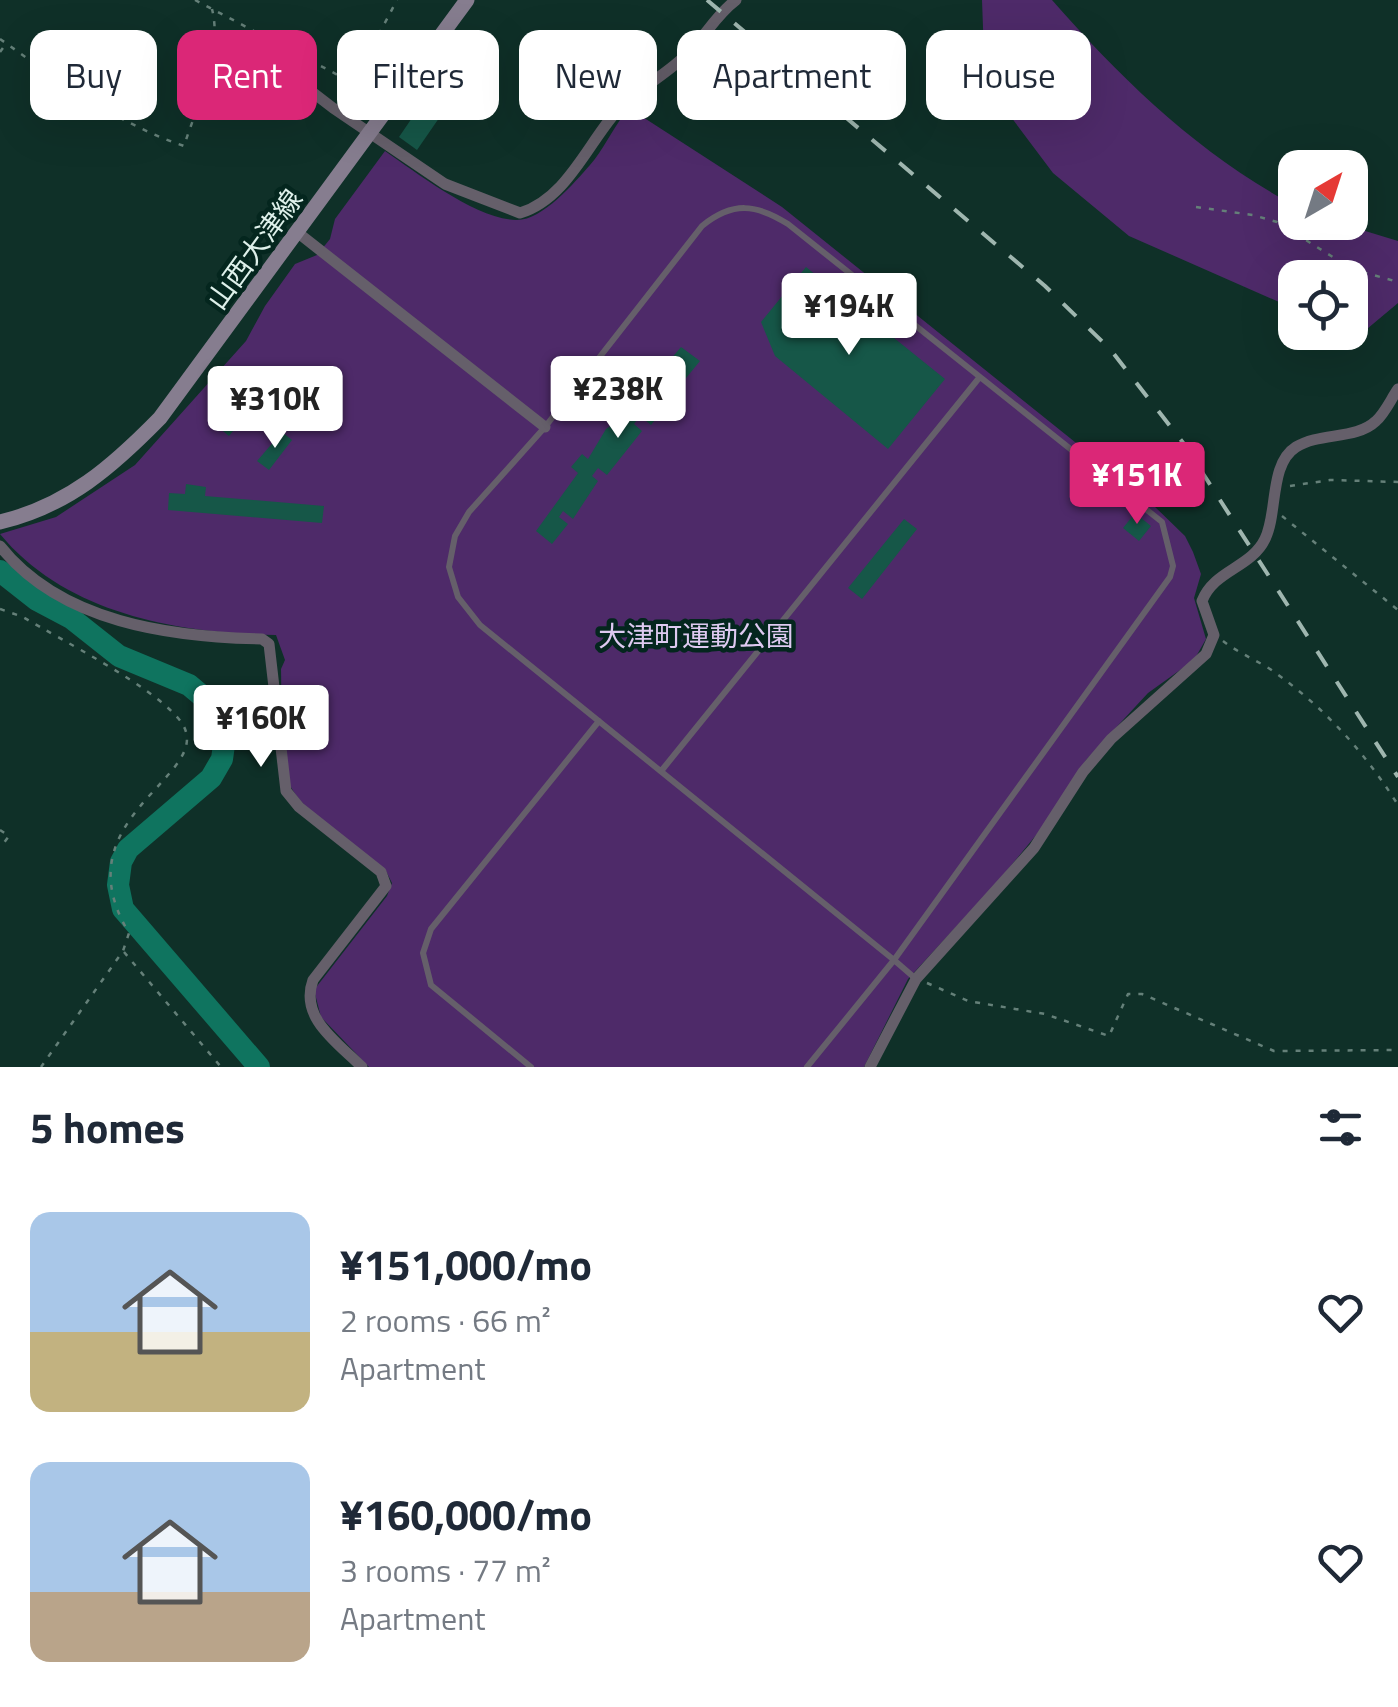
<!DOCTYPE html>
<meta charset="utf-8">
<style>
:root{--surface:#fff;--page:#f6f6f7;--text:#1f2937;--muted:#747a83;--accent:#db2777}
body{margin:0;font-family:"Titillium Web","Noto Sans JP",sans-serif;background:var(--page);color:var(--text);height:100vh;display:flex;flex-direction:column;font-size:38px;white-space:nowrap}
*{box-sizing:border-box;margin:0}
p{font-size:32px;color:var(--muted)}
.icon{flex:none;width:55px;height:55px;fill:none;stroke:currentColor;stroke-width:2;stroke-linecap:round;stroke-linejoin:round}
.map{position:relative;height:1067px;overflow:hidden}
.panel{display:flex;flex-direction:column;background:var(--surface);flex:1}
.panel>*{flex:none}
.hud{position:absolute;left:30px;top:30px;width:1340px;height:90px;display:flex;gap:20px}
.needle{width:65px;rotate:39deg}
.buttons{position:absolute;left:1278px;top:150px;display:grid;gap:20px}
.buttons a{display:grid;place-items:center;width:90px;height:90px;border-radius:20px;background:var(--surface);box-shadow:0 10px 40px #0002;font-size:50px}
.price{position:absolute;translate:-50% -85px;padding:0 22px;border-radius:10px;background:#fff;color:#222;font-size:32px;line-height:65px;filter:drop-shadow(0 2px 5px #0008)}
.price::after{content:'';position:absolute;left:50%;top:60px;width:30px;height:22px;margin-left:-15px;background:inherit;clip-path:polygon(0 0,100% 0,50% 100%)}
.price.on{background:var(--accent);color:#fff}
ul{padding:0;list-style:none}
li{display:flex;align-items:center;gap:30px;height:250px;padding:0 30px}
li span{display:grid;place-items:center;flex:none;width:280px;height:200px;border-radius:20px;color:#555}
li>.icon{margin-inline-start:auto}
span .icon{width:120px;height:120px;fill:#fffc;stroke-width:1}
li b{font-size:42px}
h2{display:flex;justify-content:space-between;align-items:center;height:120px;padding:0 30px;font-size:42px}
.tag{padding:0 35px;border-radius:20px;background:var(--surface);box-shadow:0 10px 40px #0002;font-size:35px;line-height:90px}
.tag.on{background:var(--accent);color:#fff}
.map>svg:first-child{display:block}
.green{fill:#4e2a69}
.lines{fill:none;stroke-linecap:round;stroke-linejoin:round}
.river{stroke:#0f745f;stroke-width:22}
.building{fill:#165748}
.path{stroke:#658079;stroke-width:2.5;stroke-dasharray:5 8;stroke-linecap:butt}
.lane{stroke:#655f6a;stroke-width:6}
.street{stroke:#655f6a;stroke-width:11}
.secondary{stroke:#867d8f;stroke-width:15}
.rail{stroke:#9fb6af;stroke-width:4;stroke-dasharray:18 18;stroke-linecap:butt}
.labels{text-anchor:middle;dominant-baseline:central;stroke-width:9;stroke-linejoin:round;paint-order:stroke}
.street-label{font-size:28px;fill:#def0ea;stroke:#04261e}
.park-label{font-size:28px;fill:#decaf1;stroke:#04261e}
</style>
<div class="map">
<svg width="1398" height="1067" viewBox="0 0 1398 1067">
<rect width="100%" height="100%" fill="#0f3028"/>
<path class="green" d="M982 0H1052C1124 82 1198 153 1295 206V222L1339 223 1398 241V303L1361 334 1350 330V278H1295V309L1129 236 1053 173 1005 109 984 55Z
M635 112 782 207 1151 503 1185 536 1193 552 1201 574 1194 598 1206 639 1194 660 1148 693 1086 760 1055 812 1000 879 908 979 864 1067H369L321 1017 314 990 387 896 392 883 386 871C361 851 297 810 288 780 278 746 282 704 281 669L285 660 276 635C177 633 66 614 0 534L56 517 135 465 246 341 265 306 295 264 317 255 330 239 335 219 385 151C417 173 476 219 516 220 542 221 574 183 590 165 603 150 612 130 625 113Z"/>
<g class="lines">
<path class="river" d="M0 571 37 600 71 618 119 656 189 685 214 706 225 738 222 759 211 778 128 849 121 862 118 885 123 909 259 1067"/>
</g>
<path class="building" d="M427 96 446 108 417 150 399 137Z
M806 267 945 379 888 449 775 356 761 322Z
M681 347 700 361 682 383 674 377 672 380 681 387 651 425 640 416 634 424 642 431 607 475 598 468 592 476 598 481 573 519 563 511 559 517 568 524 552 544 536 531 578 473 571 467 582 454 588 459 606 429 619 420Z
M226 397 247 414 229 436 208 419Z
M282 432 292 440 269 470 257 461Z
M186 484 206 487 205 496 324 506 322 523 168 510 169 493 185 494Z
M1135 513 1151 526 1139 541 1123 528Z
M904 519 917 529 862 599 848 588Z"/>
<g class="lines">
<path class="path" d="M195 0 273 41
M0 39C58 80 116 123 184 146 197 105 223 53 212 9
M0 52 5 45
M298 54 353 83 397 0
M1196 207 1253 215 1277 222 1352 269 1398 282
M1290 486 1330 480 1398 482
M1282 516 1398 610
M0 609 23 617C63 641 150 685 178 718 227 774 56 812 129 933L123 951 41 1067
M1223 641C1237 652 1254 659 1270 669 1323 706 1364 751 1398 805
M0 830 9 836 0 848
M124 952 221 1067
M927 983 968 1001 1045 1014 1109 1036 1128 994H1142L1274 1051 1398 1050"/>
<path class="lane" d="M662 770 979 378
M531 1067 431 985 423 953 431 929 599 721
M807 1067 894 960 1170 577 1173 566 1162 522 788 224C756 204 733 201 702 226L545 427 469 512 455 536 449 567 458 597 480 625 894 960 916 979"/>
<path class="street" d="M283 46 294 78 333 108 445 184 520 213C566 199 587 145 616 112 638 88 667 75 689 52 706 35 716 15 736 0
M297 232 545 427
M0 546C61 623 171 637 262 639L269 644 286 791 299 807 381 872 386 886 313 980C299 1018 338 1043 362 1067
M870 1067 916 979 1034 848 1083 772 1111 739 1206 654 1214 635 1202 601C1214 570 1251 568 1265 539 1278 513 1269 464 1296 447 1320 432 1356 440 1376 421 1385 413 1391 399 1398 389"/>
<path class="secondary" d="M0 522C68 506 113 466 160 418L467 0"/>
<path class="rail" d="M707 0 1045 286 1110 349 1184 444 1398 777"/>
</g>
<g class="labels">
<g class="street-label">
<text transform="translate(254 249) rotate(-54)">山西大津線</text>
</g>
<g class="park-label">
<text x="696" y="635">大津町運動公園</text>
</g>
</g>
</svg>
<div class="buttons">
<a><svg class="needle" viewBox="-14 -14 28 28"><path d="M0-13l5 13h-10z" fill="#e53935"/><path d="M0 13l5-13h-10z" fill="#747a83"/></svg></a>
<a><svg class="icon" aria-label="locate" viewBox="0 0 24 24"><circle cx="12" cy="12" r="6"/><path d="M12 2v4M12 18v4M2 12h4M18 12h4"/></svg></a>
</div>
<b class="price" style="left:849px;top:358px">¥194K</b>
<b class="price" style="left:618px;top:441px">¥238K</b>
<b class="price" style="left:275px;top:451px">¥310K</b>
<b class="price on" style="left:1137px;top:527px">¥151K</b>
<b class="price" style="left:261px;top:770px">¥160K</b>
<div class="hud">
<a class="tag">Buy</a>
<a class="tag on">Rent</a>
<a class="tag">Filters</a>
<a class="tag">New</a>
<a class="tag">Apartment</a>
<a class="tag">House</a>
</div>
</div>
<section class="panel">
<h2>5 homes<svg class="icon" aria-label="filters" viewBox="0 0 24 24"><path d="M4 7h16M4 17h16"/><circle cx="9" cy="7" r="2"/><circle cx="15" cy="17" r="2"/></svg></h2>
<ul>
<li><span style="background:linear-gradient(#a9c7e8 60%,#c2b280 0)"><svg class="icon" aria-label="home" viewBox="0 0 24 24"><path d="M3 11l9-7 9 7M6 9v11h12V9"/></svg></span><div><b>¥151,000/mo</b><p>2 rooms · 66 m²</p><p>Apartment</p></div><svg class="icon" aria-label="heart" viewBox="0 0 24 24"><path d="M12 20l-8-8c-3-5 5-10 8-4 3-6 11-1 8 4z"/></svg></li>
<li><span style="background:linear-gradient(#a9c7e8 65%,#b9a48a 0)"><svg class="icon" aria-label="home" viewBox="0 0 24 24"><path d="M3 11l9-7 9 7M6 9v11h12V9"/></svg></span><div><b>¥160,000/mo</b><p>3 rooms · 77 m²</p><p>Apartment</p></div><svg class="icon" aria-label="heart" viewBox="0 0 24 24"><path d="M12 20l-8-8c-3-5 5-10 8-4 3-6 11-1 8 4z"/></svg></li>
</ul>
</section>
